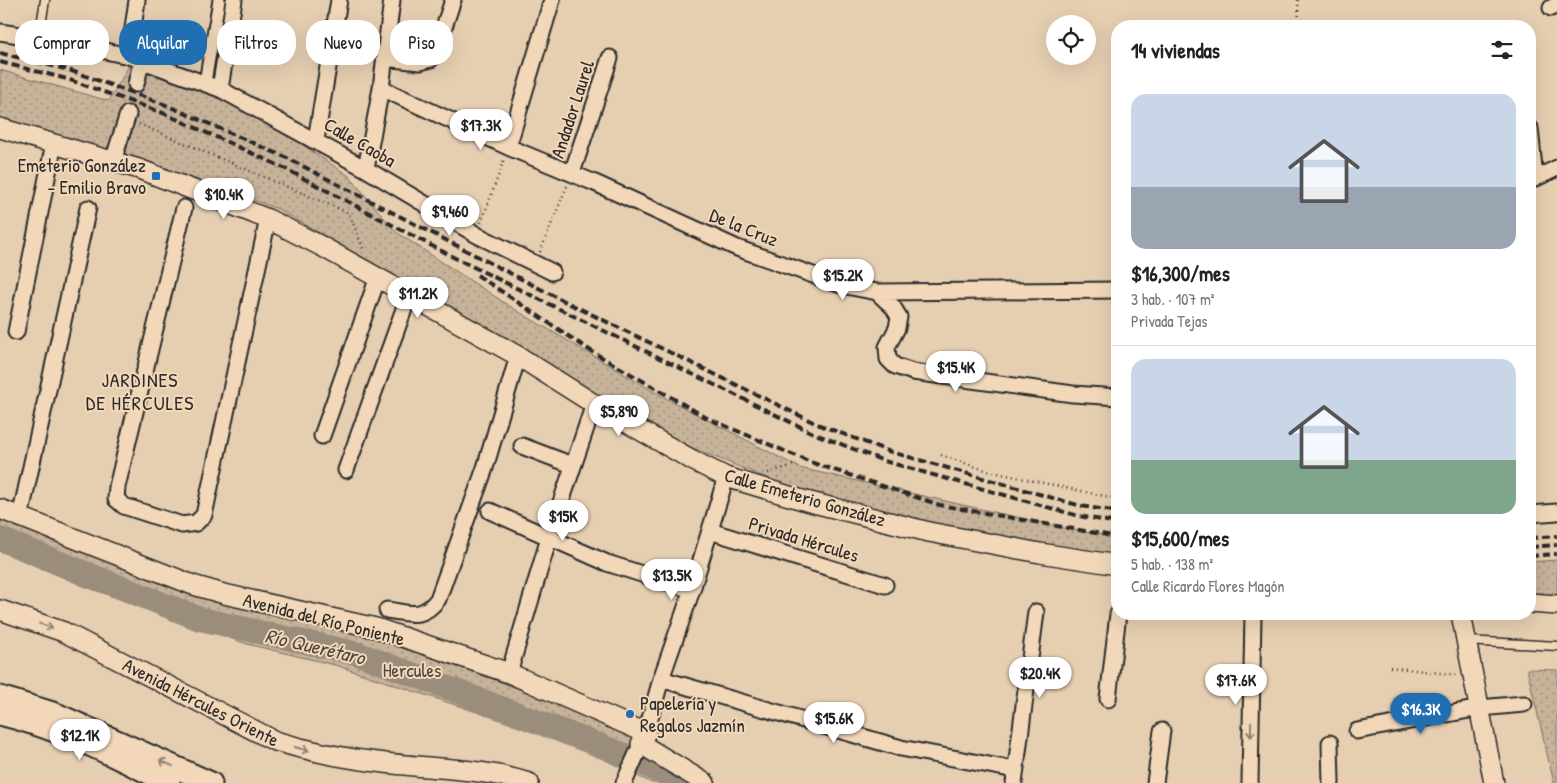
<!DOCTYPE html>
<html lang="es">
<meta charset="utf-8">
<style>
:root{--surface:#fff;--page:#f6f6f6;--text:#222;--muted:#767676;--line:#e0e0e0;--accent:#1f6fb2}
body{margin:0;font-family:"Patrick Hand",sans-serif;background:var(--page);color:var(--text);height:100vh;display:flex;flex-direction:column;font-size:19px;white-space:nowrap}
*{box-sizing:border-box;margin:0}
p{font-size:16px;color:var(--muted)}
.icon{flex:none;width:28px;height:28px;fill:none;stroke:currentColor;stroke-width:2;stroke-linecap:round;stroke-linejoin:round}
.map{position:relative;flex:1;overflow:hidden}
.details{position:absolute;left:1111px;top:20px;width:425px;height:600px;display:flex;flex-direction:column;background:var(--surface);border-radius:20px;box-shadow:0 5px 20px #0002}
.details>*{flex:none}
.top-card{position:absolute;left:15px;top:20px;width:475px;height:45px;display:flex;gap:10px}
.tools{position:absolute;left:1046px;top:15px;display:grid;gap:10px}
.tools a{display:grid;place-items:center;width:50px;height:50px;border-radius:50%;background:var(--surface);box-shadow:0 5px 20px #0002;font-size:25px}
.price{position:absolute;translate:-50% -42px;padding:0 11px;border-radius:18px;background:#fff;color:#222;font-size:16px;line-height:32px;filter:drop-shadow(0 1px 2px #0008)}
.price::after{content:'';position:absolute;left:50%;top:30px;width:15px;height:11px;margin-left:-8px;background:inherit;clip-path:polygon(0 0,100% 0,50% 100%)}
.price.active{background:var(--accent);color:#fff}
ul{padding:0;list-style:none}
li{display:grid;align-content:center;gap:10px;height:265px;padding:0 20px}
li+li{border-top:1px solid var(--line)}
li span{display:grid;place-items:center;height:155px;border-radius:15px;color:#555}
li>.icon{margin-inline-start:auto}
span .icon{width:90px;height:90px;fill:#fffc;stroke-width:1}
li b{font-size:21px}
h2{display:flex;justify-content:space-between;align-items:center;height:60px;padding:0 20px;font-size:21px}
.tag{padding:0 18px;border-radius:20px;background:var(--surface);box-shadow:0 5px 20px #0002;font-size:18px;line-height:45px}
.tag.active{background:var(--accent);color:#fff}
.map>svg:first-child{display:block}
.grass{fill:url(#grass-dots);stroke:#796f62}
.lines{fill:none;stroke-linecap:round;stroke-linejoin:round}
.river{stroke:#9b8d7b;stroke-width:24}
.minor-tunnel{stroke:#c1ad96;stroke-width:15;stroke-dasharray:15 8;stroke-linecap:butt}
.service-casing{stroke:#2b2b2b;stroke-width:11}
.pedestrian-casing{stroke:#2b2b2b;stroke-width:15}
.minor-casing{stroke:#2b2b2b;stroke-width:19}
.tertiary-casing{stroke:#2b2b2b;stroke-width:22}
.secondary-casing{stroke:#2b2b2b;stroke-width:25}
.path{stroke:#2b2b2b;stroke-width:2.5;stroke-dasharray:1 4;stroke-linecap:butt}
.service{stroke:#f2d8b9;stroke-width:8}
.pedestrian{stroke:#f2d8b9;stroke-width:11}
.minor{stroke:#f2d8b9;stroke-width:15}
.tertiary{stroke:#f2d8b9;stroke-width:19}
.secondary{stroke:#f2d8b9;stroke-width:21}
.rail{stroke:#2b2b2b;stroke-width:4;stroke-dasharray:8 4;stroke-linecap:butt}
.oneway{stroke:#8e8272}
.poi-dot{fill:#1f6fb2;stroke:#f2d8b9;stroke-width:2}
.labels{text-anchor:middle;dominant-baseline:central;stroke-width:4;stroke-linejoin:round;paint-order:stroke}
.street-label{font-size:19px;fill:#2b2b2b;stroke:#f2d8b9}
.poi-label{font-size:19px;fill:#2b2b2b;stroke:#f2d8b9;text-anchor:end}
.park-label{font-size:19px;fill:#4a4641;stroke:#f2d8b9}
.neighbourhood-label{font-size:20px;letter-spacing:1px;fill:#2b2b2b;stroke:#f2d8b9}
.water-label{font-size:20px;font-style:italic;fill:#4d4843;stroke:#f2d8b9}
</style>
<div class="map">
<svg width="1557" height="783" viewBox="0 0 1557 783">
<defs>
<pattern id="grass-dots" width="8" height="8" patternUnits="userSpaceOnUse" patternTransform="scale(1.25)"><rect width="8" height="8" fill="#c7b39a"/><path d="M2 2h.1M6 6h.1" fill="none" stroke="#a2927e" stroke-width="1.8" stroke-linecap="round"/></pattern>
</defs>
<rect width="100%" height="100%" fill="#e6ceb1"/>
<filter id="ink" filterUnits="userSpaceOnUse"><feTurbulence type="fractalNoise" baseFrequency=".02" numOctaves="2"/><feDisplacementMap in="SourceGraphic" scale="10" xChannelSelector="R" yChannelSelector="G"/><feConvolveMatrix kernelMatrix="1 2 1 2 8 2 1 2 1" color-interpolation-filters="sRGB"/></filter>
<g filter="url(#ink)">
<path class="grass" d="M130 64 233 98 349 176 396 232 514 309 658 394 800 468 1073 530 1117 537V557L925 524 789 487 673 440 444 304 278 209 135 157 0 121V70L109 101Z
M0 517 356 630 482 675 636 733 717 783H652L573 744 335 665 247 644 86 587 0 551Z
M1557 560V597L1530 593V562Z
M1527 669 1557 670V783H1554Z"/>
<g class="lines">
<path class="river" d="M0 539 200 619 359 654 630 757 683 783"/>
<path class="minor-tunnel" d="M128 114 136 84"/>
<defs>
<path id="service" d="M39 38 45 0
M1466 641 1557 646"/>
<path id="pedestrian" d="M205 82 219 0"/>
<path id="minor" d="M1551 8 1557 5
M0 32 58 41 129 56 220 89 366 169 477 235 552 272
M129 56 137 0
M384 58 420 62 431 59 436 51 453 0
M136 84 142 59
M381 88 508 147 595 183 737 248 841 285 877 292 1118 290
M220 89 234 0
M1530 128 1535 178
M316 140 339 0
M508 147 552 0
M113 161 128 114
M366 169 381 88 392 0
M572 173 610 58
M1530 181 1557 168
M184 208 117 487 116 499 124 506 182 525 196 523 204 515 268 219
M877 292 893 307 899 317 897 328 887 347 888 359 895 366 913 372 1073 394 1118 397
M16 332 54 143
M322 436 378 277
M522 446 572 465
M346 470 409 295
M490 511 607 563 692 590
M1530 514 1557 512
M20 517 88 208
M710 531 885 585
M387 610C411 613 422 620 438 599L485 468 518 356
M509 673 549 538 594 404
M661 679 901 748 1015 770
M1108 699 1118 614
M1357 731 1480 708 1524 704
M1330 743 1331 783
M624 783 646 733 661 679 692 590 726 477
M1014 783 1036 612
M1155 783 1162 731
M1250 783 1253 614"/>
<path id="tertiary" d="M0 128 139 169 268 219 321 246 518 356 594 404 694 461 726 477 806 501 929 532 1040 553 1118 565
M0 509 193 585 224 594 376 628 509 673 646 733
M1530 603 1557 605
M0 610 64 632 275 741C309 751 342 758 377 762 428 769 480 767 529 783
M1461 614 1494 783
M641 744 705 783"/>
<path id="secondary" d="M0 697 56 714 211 783
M0 714C59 728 115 756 169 783"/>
</defs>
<use href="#service" class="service-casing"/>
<use href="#pedestrian" class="pedestrian-casing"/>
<use href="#minor" class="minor-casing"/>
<use href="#tertiary" class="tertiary-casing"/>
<use href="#secondary" class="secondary-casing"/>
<path class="path" d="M1298 0 1299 26
M139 124 349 213 364 251
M481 223 504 160
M540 252 567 186
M941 455 988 471 1118 499
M768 473 797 464
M1390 667 1457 675"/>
<use href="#service" class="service"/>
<use href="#pedestrian" class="pedestrian"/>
<use href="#minor" class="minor"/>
<use href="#tertiary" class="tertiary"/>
<use href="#secondary" class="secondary"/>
<path class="rail" d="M0 53 69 70 166 105 285 157 562 300 817 424 888 451 1081 506 1118 512
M0 62 67 79 163 113 280 166 455 258 813 433 884 461 1079 516 1118 523
M477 275 591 351 707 418 813 463 940 505 1118 537
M1530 538 1557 536
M1530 547 1557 545
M1530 556 1557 554"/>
</g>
<defs><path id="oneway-shaft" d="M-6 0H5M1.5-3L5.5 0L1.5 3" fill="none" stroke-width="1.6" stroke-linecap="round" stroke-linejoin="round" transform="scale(1.25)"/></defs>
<g class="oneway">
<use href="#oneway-shaft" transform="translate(46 626) rotate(20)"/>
<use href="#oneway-shaft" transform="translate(1251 730) rotate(91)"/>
<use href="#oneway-shaft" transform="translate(302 749) rotate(16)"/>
<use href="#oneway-shaft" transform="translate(166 763) rotate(-155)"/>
</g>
</g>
<g class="poi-dot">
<rect x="151" y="171" width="10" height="10" rx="2.5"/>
<circle cx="630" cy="714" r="5"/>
</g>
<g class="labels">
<g class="street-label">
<text transform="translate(572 109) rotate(-72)">Andador Laurel</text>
<text transform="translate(360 142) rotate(30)">Calle Caoba</text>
<text transform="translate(744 227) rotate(22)">De la Cruz</text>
<text transform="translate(805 497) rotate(16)">Calle Emeterio González</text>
<text transform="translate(804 539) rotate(17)">Privada Hércules</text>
<text transform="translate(324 619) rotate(14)">Avenida del Río Poniente</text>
<text transform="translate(201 702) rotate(27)">Avenida Hércules Oriente</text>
</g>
<g class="poi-label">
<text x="146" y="165">Emeterio González<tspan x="146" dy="22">- Emilio Bravo</tspan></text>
<text x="640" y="703" text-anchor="start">Papelería y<tspan x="640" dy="22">Regalos Jazmín</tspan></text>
</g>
<g class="park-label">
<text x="412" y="670">Hercules</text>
</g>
<g class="neighbourhood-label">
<text x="140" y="379">JARDINES<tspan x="140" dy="23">DE HÉRCULES</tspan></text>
</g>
<g class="water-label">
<text transform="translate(315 646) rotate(13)">Río Querétaro</text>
</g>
</g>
</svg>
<div class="tools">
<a><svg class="icon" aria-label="locate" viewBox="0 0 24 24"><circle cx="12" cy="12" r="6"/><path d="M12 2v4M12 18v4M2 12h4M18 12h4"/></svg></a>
</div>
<b class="price" style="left:481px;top:151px">$17.3K</b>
<b class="price" style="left:224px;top:220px">$10.4K</b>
<b class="price" style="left:450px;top:237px">$9,460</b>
<b class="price" style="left:843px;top:301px">$15.2K</b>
<b class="price" style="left:418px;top:319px">$11.2K</b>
<b class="price" style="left:956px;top:393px">$15.4K</b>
<b class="price" style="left:619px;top:437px">$5,890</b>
<b class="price" style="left:563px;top:542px">$15K</b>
<b class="price" style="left:672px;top:601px">$13.5K</b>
<b class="price" style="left:1040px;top:699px">$20.4K</b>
<b class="price" style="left:1236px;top:706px">$17.6K</b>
<b class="price active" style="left:1421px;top:735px">$16.3K</b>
<b class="price" style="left:834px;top:744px">$15.6K</b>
<b class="price" style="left:80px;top:761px">$12.1K</b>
<div class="top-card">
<a class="tag">Comprar</a>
<a class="tag active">Alquilar</a>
<a class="tag">Filtros</a>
<a class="tag">Nuevo</a>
<a class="tag">Piso</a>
</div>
<section class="details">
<h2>14 viviendas<svg class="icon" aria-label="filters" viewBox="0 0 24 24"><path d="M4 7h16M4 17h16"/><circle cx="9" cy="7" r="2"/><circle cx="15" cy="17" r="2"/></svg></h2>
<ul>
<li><span style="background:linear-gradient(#c9d6e8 60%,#9aa5b1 0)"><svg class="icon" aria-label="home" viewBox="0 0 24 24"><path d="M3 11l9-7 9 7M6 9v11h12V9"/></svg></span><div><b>$16,300/mes</b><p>3 hab. · 107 m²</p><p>Privada Tejas</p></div></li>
<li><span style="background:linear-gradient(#c9d6e8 65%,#7fa58c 0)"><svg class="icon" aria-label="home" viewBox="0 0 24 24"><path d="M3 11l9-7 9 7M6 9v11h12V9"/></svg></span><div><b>$15,600/mes</b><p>5 hab. · 138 m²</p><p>Calle Ricardo Flores Magón</p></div></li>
</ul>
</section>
</div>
